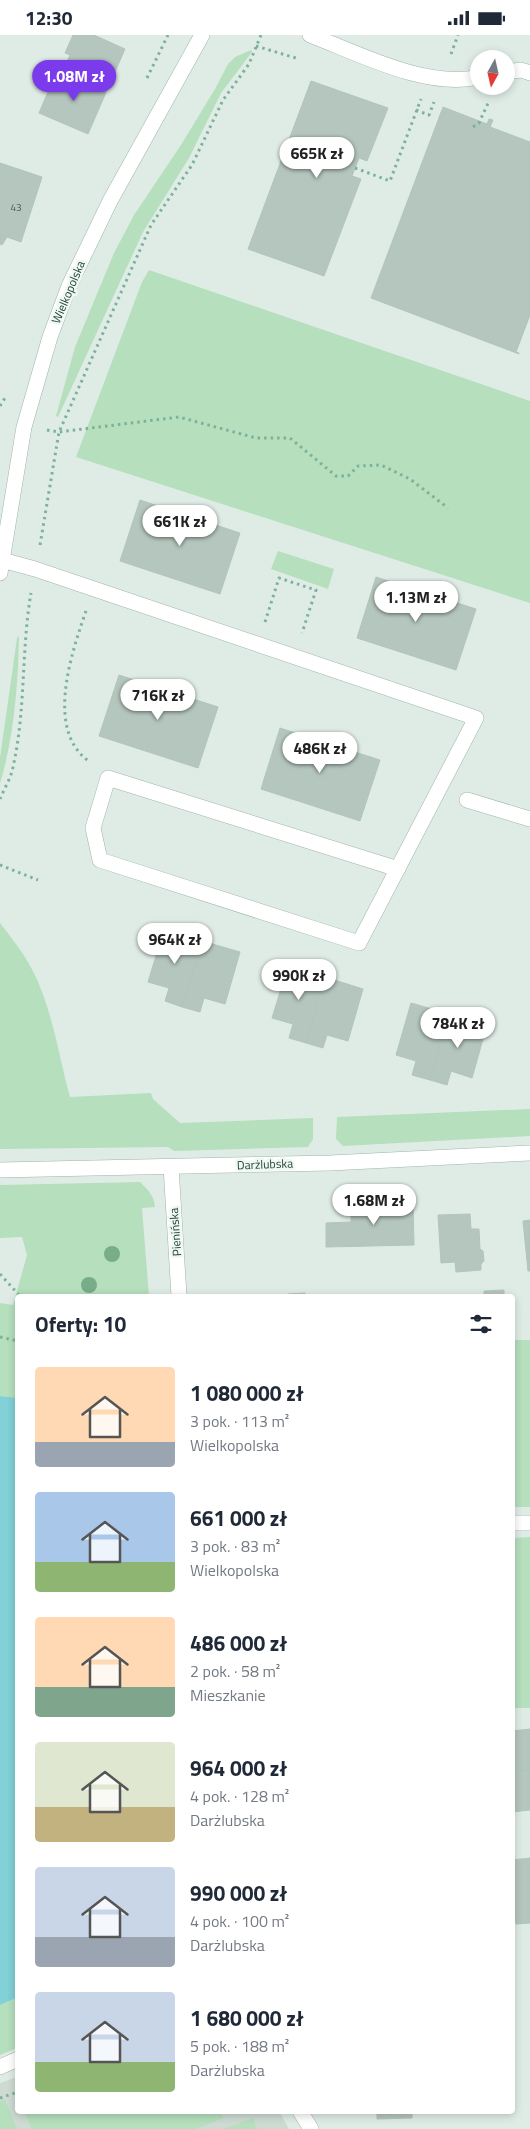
<!DOCTYPE html>
<html lang="pl">
<meta charset="utf-8">
<style>
:root{--surface:#fff;--page:#f2f2f3;--text:#1f2937;--muted:#747a83;--accent:#7c3aed}
body{margin:0;font-family:"Titillium Web",sans-serif;background:var(--page);color:var(--text);height:100vh;display:flex;flex-direction:column;font-size:19px;white-space:nowrap}
*{box-sizing:border-box;margin:0}
p{font-size:16px;color:var(--muted)}
.icon{flex:none;width:28px;height:28px;fill:none;stroke:currentColor;stroke-width:2;stroke-linecap:round;stroke-linejoin:round}
.map{position:relative;flex:1;overflow:hidden}
.details{position:absolute;left:15px;top:1259px;width:500px;height:820px;display:flex;flex-direction:column;background:var(--surface);border-radius:5px;box-shadow:0 2px 8px #0003}
.details>*{flex:none}
.needle{width:32px;rotate:188deg}
.buttons{position:absolute;left:470px;top:15px;display:grid;gap:10px}
.buttons a{display:grid;place-items:center;width:45px;height:45px;border-radius:50%;background:var(--surface);box-shadow:0 2px 8px #0003;font-size:25px}
.price{position:absolute;translate:-50% -42px;padding:0 11px;border-radius:18px;background:#fff;color:#222;font-size:16px;line-height:32px;filter:drop-shadow(0 1px 2px #0008)}
.price::after{content:'';position:absolute;left:50%;top:30px;width:15px;height:11px;margin-left:-8px;background:inherit;clip-path:polygon(0 0,100% 0,50% 100%)}
.price.active{background:var(--accent);color:#fff}
ul{padding:0;list-style:none}
li{display:flex;align-items:center;gap:15px;height:125px;padding:0 20px}
li span{display:grid;place-items:center;flex:none;width:140px;height:100px;border-radius:5px;color:#555}
li>.icon{margin-inline-start:auto}
span .icon{width:60px;height:60px;fill:#fffc;stroke-width:1}
li b{font-size:21px}
h2{display:flex;justify-content:space-between;align-items:center;height:60px;padding:0 20px;font-size:21px}
.status{display:flex;justify-content:space-between;align-items:center;height:35px;padding:0 25px;background:var(--surface);direction:ltr}
.status svg{height:14px;fill:currentColor}
.map>svg:first-child{display:block}
.built{fill:#cddbd3}
.green{fill:#b5dfbd}
.water{fill:#81d1d6}
.building{fill:#b4c6bd;stroke:#b1c6bb}
.lines{fill:none;stroke-linecap:round;stroke-linejoin:round}
.minor-casing{stroke:#a1b4ac;stroke-width:16}
.path{stroke:#7cb29c;stroke-width:3;stroke-dasharray:2.5 4;stroke-linecap:butt}
.minor{stroke:#fff;stroke-width:15}
.tree{fill:#79ac89}
.labels{text-anchor:middle;dominant-baseline:central;stroke-width:5;stroke-linejoin:round;paint-order:stroke}
.number-label{font-size:10px;fill:#445f55}
.street-label{font-size:12px;fill:#1e3d32;stroke:#eff8f3}
</style>
<div class="status"><b>12:30</b><svg viewBox="0 0 49 12"><path d="M0 12V9h3v3zM5 12V6h3v6zM10 12V3h3v9zM15 12V0h3v12zM26 1h20v11H26zM47 4h2v5h-2z"/></svg></div>
<div class="map">
<svg width="530" height="2094" viewBox="0 0 530 2094">
<rect width="100%" height="100%" fill="#dfece5"/>
<path class="built" d="M17 2042 18 2076H279L289 2094H0V2048Z"/>
<path class="green" d="M251 15 252 17 221 58 189 123 143 197 58 382 56 381 75 312 114 218 134 180 181 110 215 54 228 29 235 22Z
M149 235 530 366V568L76 422 142 247Z
M278 516 334 534 328 554 271 534Z
M19 601C18 651 14 701 0 749V723L17 603Z
M0 888C8 898 16 909 23 919 51 961 57 1015 70 1062L151 1058 153 1064 180 1088 313 1083V1104L308 1112 174 1116 168 1112 0 1114Z
M530 1074V1101L343 1111 336 1104 337 1082Z
M140 1147C148 1155 154 1160 155 1172L142 1173 149 1261H18L17 1363 0 1361V1268L13 1270 27 1220 22 1202 0 1203V1150Z
M513 1305H530V1472H513Z
M530 1502V1673H513V1503Z
M17 1962V2013L0 2020V1970Z
M5 2065 17 2094H0V2067Z
M24 2076H220L223 2083 196 2094H32Z
M253 2083 257 2094H224Z"/>
<path class="water" d="M0 1361 18 1363V1962L0 1970Z"/>
<path class="building" d="M73 0H94L125 14 107 55 63 36 70 20 65 18Z
M63 36 107 55 88 99 39 78 50 52 55 54Z
M311 46 388 73 367 126 359 123 352 141 361 144 324 241 248 214Z
M443 72 487 89 489 84 493 85 490 92 530 107V280L516 317 519 318V319L371 263Z
M0 128 42 142 21 207 7 202 2 210 0 209Z
M140 465 240 498 220 559 120 526Z
M376 542 476 574 456 635 357 603Z
M119 640 218 672 198 733 99 701Z
M280 693 380 725 360 786 261 754Z
M164 895 202 906 182 972 165 966 169 953 148 947Z
M202 906 240 917 225 969 204 963 200 977 182 972Z
M288 931 325 942 306 1008 289 1003 293 989 272 983Z
M325 942 363 954 348 1006 327 1000 323 1013 306 1008Z
M411 968 449 979 430 1045 412 1040 416 1026 396 1020Z
M449 979 487 990 472 1043 451 1036 447 1050 430 1045Z
M395 1167V1170L413 1169 414 1210 326 1212V1188L351 1187V1169Z
M470 1179 471 1194H479L480 1214 483 1216 484 1226 481 1229V1235L456 1237 455 1227 441 1228 438 1180Z
M530 1185V1236H528L523 1186Z
M504 1255V1261H484V1256Z
M305 1258V1261H289L288 1259Z
M530 1694V1735L512 1736V1696Z
M530 1735V1775L512 1777V1736Z
M530 1823V1888L516 1889 512 1857V1825Z
M377 2076H412V2083L377 2084Z"/>
<g class="lines">
<defs>
<path id="minor" d="M310 0C360 19 426 54 479 42
M506 37 521 35 530 38
M2 525 35 534 476 683 359 908 100 825 93 793 108 743 398 834
M0 538 24 392 50 302 69 251 110 166 202 0
M467 765 530 784
M171 1132 179 1261
M0 1135 330 1128 530 1118
M512 1488H530
M0 2032 18 2024
M300 2076 311 2094"/>
</defs>
<use href="#minor" class="minor-casing"/>
<path class="path" d="M256 11 299 24
M451 19 458 0
M147 43 168 0
M416 75 429 80 434 67
M473 92 479 88 489 66
M355 133 390 146 421 64
M0 371 5 363
M47 395 59 397 179 382 256 403H290L336 441H348L358 431 381 430 410 444 448 473
M40 510 59 397 151 190 192 130 223 65 249 29 261 0
M86 576C72 617 44 696 90 727
M265 587 279 543 316 555 302 598
M0 764C4 754 11 743 13 732 26 675 21 616 31 558
M0 830 38 845
M0 1239 20 1261
M0 1302 18 1306
M0 2063 18 2057"/>
<use href="#minor" class="minor"/>
</g>
<g class="tree">
<circle cx="112" cy="1219" r="8"/>
<circle cx="89" cy="1250" r="8"/>
</g>
<g class="labels">
<g class="number-label">
<text x="16" y="172">43</text>
</g>
<g class="street-label">
<text transform="translate(68 257) rotate(-67)">Wielkopolska</text>
<text transform="translate(265 1129) rotate(-2)">Darżlubska</text>
<text transform="translate(175 1197) rotate(-94)">Pienińska</text>
</g>
</g>
</svg>
<div class="buttons">
<a><svg class="needle" viewBox="-14 -14 28 28"><path d="M0-13l5 13h-10z" fill="#e53935"/><path d="M0 13l5-13h-10z" fill="#747a83"/></svg></a>
</div>
<b class="price active" style="left:74px;top:67px">1.08M zł</b>
<b class="price" style="left:317px;top:144px">665K zł</b>
<b class="price" style="left:180px;top:512px">661K zł</b>
<b class="price" style="left:416px;top:588px">1.13M zł</b>
<b class="price" style="left:158px;top:686px">716K zł</b>
<b class="price" style="left:320px;top:739px">486K zł</b>
<b class="price" style="left:175px;top:930px">964K zł</b>
<b class="price" style="left:299px;top:966px">990K zł</b>
<b class="price" style="left:458px;top:1014px">784K zł</b>
<b class="price" style="left:374px;top:1191px">1.68M zł</b>
<section class="details">
<h2>Oferty: 10<svg class="icon" aria-label="filters" viewBox="0 0 24 24"><path d="M4 7h16M4 17h16"/><circle cx="9" cy="7" r="2"/><circle cx="15" cy="17" r="2"/></svg></h2>
<ul>
<li><span style="background:linear-gradient(#ffd9b3 75%,#9aa5b1 0)"><svg class="icon" aria-label="home" viewBox="0 0 24 24"><path d="M3 11l9-7 9 7M6 9v11h12V9"/></svg></span><div><b>1 080 000 zł</b><p>3 pok. · 113 m²</p><p>Wielkopolska</p></div></li>
<li><span style="background:linear-gradient(#a9c7e8 70%,#8fb573 0)"><svg class="icon" aria-label="home" viewBox="0 0 24 24"><path d="M3 11l9-7 9 7M6 9v11h12V9"/></svg></span><div><b>661 000 zł</b><p>3 pok. · 83 m²</p><p>Wielkopolska</p></div></li>
<li><span style="background:linear-gradient(#ffd9b3 70%,#7fa58c 0)"><svg class="icon" aria-label="home" viewBox="0 0 24 24"><path d="M3 11l9-7 9 7M6 9v11h12V9"/></svg></span><div><b>486 000 zł</b><p>2 pok. · 58 m²</p><p>Mieszkanie</p></div></li>
<li><span style="background:linear-gradient(#dfe7d0 65%,#c2b280 0)"><svg class="icon" aria-label="home" viewBox="0 0 24 24"><path d="M3 11l9-7 9 7M6 9v11h12V9"/></svg></span><div><b>964 000 zł</b><p>4 pok. · 128 m²</p><p>Darżlubska</p></div></li>
<li><span style="background:linear-gradient(#c9d6e8 70%,#9aa5b1 0)"><svg class="icon" aria-label="home" viewBox="0 0 24 24"><path d="M3 11l9-7 9 7M6 9v11h12V9"/></svg></span><div><b>990 000 zł</b><p>4 pok. · 100 m²</p><p>Darżlubska</p></div></li>
<li><span style="background:linear-gradient(#c9d6e8 70%,#8fb573 0)"><svg class="icon" aria-label="home" viewBox="0 0 24 24"><path d="M3 11l9-7 9 7M6 9v11h12V9"/></svg></span><div><b>1 680 000 zł</b><p>5 pok. · 188 m²</p><p>Darżlubska</p></div></li>
</ul>
</section>
</div>
